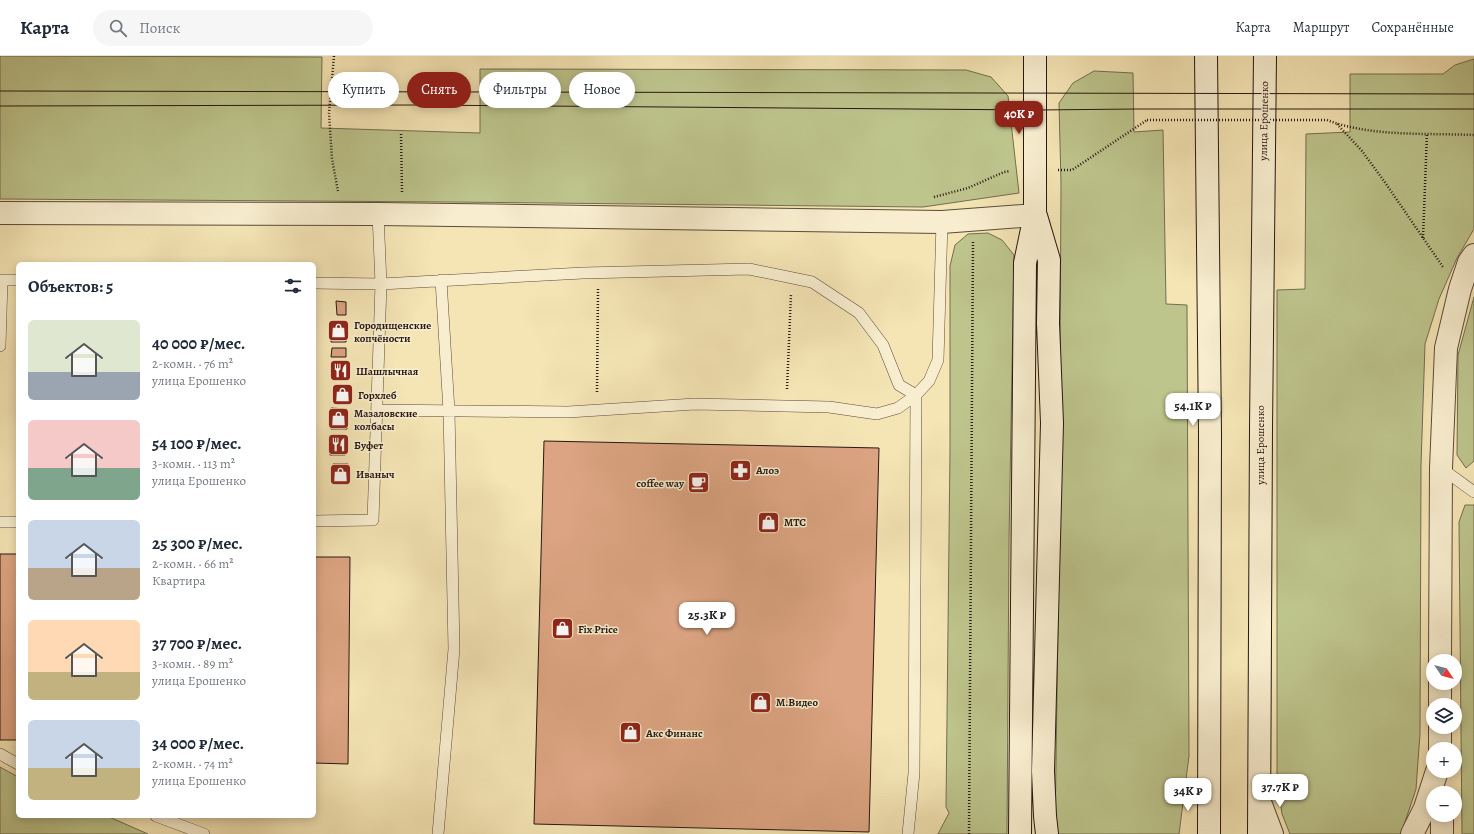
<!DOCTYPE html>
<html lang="ru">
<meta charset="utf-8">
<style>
:root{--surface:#fff;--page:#f6f6f7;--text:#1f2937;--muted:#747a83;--line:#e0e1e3;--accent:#8f2418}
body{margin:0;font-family:Alegreya,serif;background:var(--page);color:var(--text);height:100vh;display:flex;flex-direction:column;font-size:15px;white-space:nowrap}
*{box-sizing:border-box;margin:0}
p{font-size:13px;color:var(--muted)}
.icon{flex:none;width:22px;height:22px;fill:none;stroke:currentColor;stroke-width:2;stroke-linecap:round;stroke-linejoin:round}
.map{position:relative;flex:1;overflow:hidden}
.details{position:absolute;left:16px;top:206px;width:300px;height:556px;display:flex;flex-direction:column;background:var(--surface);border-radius:6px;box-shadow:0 2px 10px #0003}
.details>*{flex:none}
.banner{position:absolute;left:328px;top:16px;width:380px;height:36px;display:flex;gap:8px}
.needle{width:26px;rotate:125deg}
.fabs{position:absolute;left:1426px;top:598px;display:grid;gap:8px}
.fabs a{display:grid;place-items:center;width:36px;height:36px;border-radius:50%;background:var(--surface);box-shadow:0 2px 10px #0003;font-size:20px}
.price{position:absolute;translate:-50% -34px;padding:0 9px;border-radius:8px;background:#fff;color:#222;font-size:13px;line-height:26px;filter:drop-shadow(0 1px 2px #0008)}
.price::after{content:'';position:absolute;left:50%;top:24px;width:12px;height:9px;margin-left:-6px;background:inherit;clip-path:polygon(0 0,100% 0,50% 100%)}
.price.on{background:var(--accent);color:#fff}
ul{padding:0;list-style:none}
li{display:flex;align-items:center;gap:12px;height:100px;padding:0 12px}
li span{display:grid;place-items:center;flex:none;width:112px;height:80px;border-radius:6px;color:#555}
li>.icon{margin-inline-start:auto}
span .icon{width:48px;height:48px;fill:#fffc;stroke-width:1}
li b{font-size:17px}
h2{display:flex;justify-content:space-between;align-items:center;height:48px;padding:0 12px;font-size:17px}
.chip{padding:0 14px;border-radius:18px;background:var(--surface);box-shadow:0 2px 10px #0003;font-size:14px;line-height:36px}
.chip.on{background:var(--accent);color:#fff}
header{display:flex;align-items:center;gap:24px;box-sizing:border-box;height:56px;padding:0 20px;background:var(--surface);border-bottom:1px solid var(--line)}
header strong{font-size:19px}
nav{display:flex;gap:22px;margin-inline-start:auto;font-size:14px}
.search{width:280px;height:36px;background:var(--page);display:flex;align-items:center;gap:10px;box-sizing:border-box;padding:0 14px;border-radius:22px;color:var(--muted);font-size:15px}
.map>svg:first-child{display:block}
.green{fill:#bdc48c;stroke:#726e4f}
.building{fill:#dca482;stroke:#261812}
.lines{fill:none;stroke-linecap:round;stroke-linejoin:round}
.service-casing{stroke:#5a4b3b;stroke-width:12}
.minor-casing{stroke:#5a4b3b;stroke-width:24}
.secondary-casing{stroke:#261812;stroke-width:24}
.path{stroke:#261812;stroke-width:2.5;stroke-dasharray:1 2;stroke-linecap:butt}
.service{stroke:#f8eecf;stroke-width:11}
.minor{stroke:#f8eecf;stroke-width:22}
.secondary{stroke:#f8eecf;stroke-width:22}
.tram{stroke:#261812;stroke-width:1}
.path-bridge{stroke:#261812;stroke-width:2.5;stroke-dasharray:1 2;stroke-linecap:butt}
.labels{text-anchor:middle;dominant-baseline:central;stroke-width:3;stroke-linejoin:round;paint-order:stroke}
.street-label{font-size:11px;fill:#261812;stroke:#f8eecf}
.poi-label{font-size:11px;font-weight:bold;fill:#261812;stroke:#f8eecf;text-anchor:start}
</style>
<header>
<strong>Карта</strong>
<div class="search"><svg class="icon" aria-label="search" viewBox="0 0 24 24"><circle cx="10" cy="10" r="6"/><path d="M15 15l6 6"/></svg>Поиск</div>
<nav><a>Карта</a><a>Маршрут</a><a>Сохранённые</a></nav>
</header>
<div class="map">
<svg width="1474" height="778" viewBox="0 0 1474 778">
<rect width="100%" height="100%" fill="#f5e5b5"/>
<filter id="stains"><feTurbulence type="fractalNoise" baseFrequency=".005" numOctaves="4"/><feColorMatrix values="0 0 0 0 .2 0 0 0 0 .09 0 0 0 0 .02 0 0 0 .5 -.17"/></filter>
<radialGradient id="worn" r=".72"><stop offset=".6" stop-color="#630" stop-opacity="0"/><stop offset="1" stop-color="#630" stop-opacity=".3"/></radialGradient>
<path class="green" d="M0 0 322 1 321 72 480 77V13L966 14 991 21 1008 40 1019 137 923 151 451 146 0 143Z
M1474 3V173L1457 202 1439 243 1425 288 1421 409 1420 678 1416 733 1401 778H1290L1282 758 1277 724V234L1305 233 1306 78 1350 76V18H1443L1455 9Z
M1094 15 1133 17 1134 76 1163 74 1166 248 1187 249 1189 700 1179 778H1055L1059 496 1061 127 1059 47 1073 27Z
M988 177 1002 184 1014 199 1009 484 1007 778H938L949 757 946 751 950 395V210L955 189 968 178Z
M1474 241V405L1466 412 1457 399 1458 299Z
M1465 449H1474V778H1462L1459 466Z
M0 711 18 721V760H107L148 778H0Z"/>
<path class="building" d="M336 245 346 246V259H337Z
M331 265H346V286H331Z
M332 292H346V301H331Z
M334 308H346V323L334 322Z
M338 332H348V346H338Z
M331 352 347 353V373H331Z
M331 380H346L345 399H330Z
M544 385 879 392 869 776 534 768Z
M333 408H348V428L333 427Z
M0 498H18V684H0Z
M314 501H350L348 708 314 707Z"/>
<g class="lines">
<defs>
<path id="service" d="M0 224H18
M314 227 381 228 583 217 749 213 812 226 859 257 883 289 899 329 916 339
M0 290 2 224
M377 354 568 356 695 348 829 351 877 358 898 352 916 339 929 325 938 304 942 166
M1441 412 1474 436
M314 465 373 464 381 228 378 158
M0 466H18
M0 698 18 708
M156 760 204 778
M438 778 454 593 449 355 441 224
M908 778 914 717 916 339"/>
<path id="minor" d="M0 157 378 158 942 166 1035 159
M1440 605 1441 412 1446 292 1460 233 1469 206 1474 199
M1440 649V627
M1440 693V671
M1260 746 1272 778
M1442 759V778
M1412 778 1425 752 1437 715"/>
<path id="secondary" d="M1206 0 1210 377 1209 778
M1036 160 1049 204 1048 267 1052 367 1043 715 1045 760 1047 778
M1020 778 1025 207 1035 159V0
M1259 778 1261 372 1265 0"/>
</defs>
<use href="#service" class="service-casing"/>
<use href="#minor" class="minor-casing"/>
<use href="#secondary" class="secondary-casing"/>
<path class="path" d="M334 0 329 57 332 103 338 135
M1327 64C1371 81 1427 77 1474 79
M1337 68 1362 95 1384 125 1443 211
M401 78 402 136
M1058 114H1072L1147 64
M934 141 968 132 1004 116 1010 115
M1423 182 1427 77
M787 333 791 238
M597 336 598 233
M969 778 973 186"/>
<use href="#service" class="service"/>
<use href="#minor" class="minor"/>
<use href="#secondary" class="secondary"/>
<path class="tram" d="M0 35 1474 38
M0 50 417 49 1036 54 1137 53H1474"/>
<path class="path-bridge" d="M1147 64H1327"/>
</g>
<defs>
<symbol id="shop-square" viewBox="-11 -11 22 22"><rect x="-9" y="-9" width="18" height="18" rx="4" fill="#8f2418" stroke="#f8eecf"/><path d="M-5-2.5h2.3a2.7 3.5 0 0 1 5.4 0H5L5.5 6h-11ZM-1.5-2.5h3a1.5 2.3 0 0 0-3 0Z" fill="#fff"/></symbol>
<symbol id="restaurant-square" viewBox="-11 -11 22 22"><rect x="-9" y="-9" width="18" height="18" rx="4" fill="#8f2418" stroke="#f8eecf"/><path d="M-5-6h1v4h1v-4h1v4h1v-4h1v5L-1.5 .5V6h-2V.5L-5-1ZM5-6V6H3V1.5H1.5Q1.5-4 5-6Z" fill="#fff"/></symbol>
<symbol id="pharmacy-square" viewBox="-11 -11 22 22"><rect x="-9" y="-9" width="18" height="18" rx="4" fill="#8f2418" stroke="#f8eecf"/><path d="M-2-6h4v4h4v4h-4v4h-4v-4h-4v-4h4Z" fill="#fff"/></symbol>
<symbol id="cafe-square" viewBox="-11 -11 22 22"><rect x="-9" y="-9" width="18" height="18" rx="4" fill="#8f2418" stroke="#f8eecf"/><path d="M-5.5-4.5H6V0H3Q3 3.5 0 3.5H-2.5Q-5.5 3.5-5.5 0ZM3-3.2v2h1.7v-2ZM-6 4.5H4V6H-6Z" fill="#fff"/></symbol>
</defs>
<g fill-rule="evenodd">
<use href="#shop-square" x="326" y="262" width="25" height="25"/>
<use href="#restaurant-square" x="328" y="302" width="25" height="25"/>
<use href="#shop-square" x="330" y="326" width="25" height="25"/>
<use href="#shop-square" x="326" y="350" width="25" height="25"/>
<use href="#restaurant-square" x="326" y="376" width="25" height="25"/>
<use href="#pharmacy-square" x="728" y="402" width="25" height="25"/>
<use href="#shop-square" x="328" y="406" width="25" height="25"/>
<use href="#cafe-square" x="686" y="414" width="25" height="25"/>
<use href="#shop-square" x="756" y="454" width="25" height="25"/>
<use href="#shop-square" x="550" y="560" width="25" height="25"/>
<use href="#shop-square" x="748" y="634" width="25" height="25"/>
<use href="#shop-square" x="618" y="664" width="25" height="25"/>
</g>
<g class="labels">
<g class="street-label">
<text transform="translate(1264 65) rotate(-89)">улица Ерошенко</text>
<text transform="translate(1260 389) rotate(-90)">улица Ерошенко</text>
</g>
<g class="poi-label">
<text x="354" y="269">Городищенские<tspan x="354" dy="13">копчёности</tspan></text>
<text x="356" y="315">Шашлычная</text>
<text x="358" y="339">Горхлеб</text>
<text x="354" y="357">Мазаловские<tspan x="354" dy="13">колбасы</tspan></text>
<text x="354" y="389">Буфет</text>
<text x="756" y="414">Алоэ</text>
<text x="356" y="418">Иваныч</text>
<text x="684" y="427" text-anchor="end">coffee way</text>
<text x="784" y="466">МТС</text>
<text x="578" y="573">Fix Price</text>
<text x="776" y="646">М.Видео</text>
<text x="646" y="677">Акс Финанс</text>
</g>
</g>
<rect width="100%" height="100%" filter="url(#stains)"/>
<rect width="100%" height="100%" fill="url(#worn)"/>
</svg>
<div class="fabs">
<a><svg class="needle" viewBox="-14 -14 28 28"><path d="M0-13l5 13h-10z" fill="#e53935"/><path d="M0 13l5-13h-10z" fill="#747a83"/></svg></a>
<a><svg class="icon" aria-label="layers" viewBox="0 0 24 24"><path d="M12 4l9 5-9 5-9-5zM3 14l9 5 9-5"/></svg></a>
<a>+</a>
<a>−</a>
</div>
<b class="price on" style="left:1019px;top:79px">40K ₽</b>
<b class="price" style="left:1193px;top:371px">54.1K ₽</b>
<b class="price" style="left:707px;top:580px">25.3K ₽</b>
<b class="price" style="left:1280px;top:752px">37.7K ₽</b>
<b class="price" style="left:1188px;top:756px">34K ₽</b>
<div class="banner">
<a class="chip">Купить</a>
<a class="chip on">Снять</a>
<a class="chip">Фильтры</a>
<a class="chip">Новое</a>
</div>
<section class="details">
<h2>Объектов: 5<svg class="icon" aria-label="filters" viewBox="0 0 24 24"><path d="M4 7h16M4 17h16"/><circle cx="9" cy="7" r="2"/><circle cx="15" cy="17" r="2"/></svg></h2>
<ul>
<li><span style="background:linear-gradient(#dfe7d0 65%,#9aa5b1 0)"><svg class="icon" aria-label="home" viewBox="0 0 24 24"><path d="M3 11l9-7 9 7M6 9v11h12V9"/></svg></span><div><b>40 000 ₽/мес.</b><p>2-комн. · 76 m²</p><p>улица Ерошенко</p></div></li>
<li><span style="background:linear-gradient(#f6c9c9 60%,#7fa58c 0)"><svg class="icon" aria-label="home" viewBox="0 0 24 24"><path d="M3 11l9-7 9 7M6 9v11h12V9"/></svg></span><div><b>54 100 ₽/мес.</b><p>3-комн. · 113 m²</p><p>улица Ерошенко</p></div></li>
<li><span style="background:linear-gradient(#c9d6e8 60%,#b9a48a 0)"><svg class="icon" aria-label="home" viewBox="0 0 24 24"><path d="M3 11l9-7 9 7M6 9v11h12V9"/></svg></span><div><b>25 300 ₽/мес.</b><p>2-комн. · 66 m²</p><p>Квартира</p></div></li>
<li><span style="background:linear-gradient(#ffd9b3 65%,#c2b280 0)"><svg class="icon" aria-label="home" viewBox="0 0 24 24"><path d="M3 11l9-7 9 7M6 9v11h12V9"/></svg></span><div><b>37 700 ₽/мес.</b><p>3-комн. · 89 m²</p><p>улица Ерошенко</p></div></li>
<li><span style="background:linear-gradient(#c9d6e8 60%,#c2b280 0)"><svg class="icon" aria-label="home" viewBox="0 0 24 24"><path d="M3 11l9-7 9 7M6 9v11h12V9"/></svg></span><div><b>34 000 ₽/мес.</b><p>2-комн. · 74 m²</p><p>улица Ерошенко</p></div></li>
</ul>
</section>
</div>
